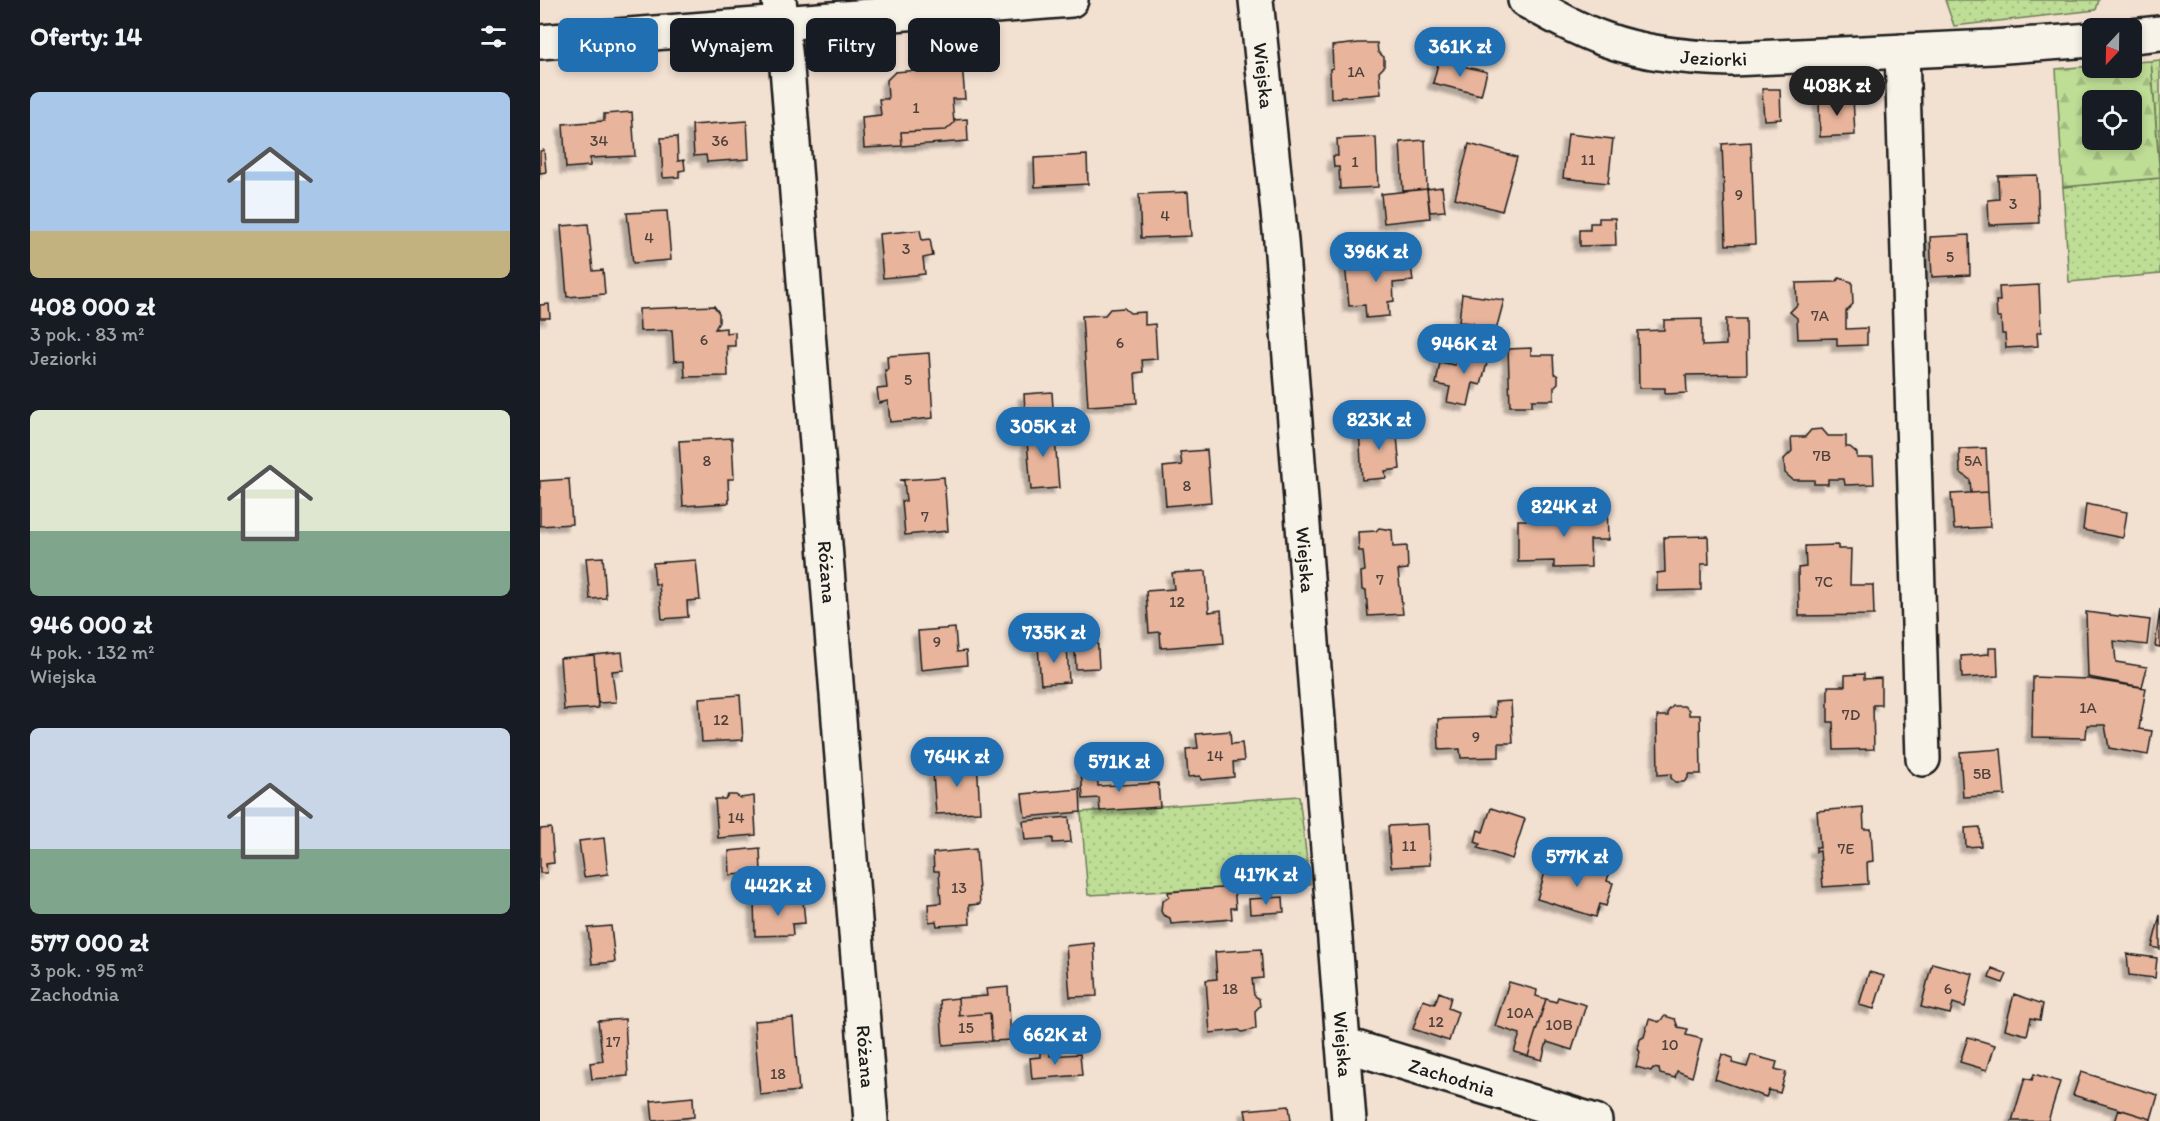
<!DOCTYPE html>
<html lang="pl">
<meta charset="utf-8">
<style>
:root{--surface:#171b24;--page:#242831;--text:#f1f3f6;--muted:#9ea1a6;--accent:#1f6fb2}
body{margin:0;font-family:Itim,sans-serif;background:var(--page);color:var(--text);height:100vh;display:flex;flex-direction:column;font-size:22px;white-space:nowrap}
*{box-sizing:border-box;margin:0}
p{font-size:20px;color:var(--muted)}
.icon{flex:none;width:33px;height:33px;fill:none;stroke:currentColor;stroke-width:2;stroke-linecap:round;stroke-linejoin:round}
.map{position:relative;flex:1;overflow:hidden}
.drawer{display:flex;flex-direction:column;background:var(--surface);width:540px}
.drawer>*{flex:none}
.guide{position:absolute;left:18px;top:18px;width:570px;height:54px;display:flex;gap:12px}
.needle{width:39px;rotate:202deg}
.controls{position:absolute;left:1542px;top:18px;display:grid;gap:12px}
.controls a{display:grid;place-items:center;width:60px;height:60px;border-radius:9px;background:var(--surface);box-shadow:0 3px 9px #0003;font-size:30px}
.price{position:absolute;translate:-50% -51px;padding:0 14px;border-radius:21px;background:var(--accent);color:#fff;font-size:20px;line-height:39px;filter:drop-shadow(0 2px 3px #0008)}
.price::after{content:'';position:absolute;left:50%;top:36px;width:18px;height:14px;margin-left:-9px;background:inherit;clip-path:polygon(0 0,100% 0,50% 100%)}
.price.current{background:#222;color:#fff}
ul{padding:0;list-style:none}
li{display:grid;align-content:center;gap:12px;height:318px;padding:0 30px}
li span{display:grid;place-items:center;height:186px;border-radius:9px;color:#555}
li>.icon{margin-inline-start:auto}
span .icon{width:108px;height:108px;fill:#fffc;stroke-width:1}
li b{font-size:26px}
h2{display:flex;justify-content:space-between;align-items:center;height:72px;padding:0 30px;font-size:26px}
.tag{padding:0 21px;border-radius:9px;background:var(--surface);box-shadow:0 3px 9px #0003;font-size:21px;line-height:54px}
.tag.current{background:var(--accent);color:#fff}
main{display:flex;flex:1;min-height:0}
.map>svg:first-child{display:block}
.grass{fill:url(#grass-dots);stroke:#6d7c58;stroke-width:1.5}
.forest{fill:url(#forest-firs);stroke:#6d7c58;stroke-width:1.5;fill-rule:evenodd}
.building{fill:#e8b49b;stroke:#1c1c1c;stroke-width:1.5;filter:url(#shadow)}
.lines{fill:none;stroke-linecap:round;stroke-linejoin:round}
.street-casing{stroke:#1c1c1c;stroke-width:38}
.street{stroke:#f7f3e8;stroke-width:33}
.labels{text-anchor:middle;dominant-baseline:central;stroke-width:6;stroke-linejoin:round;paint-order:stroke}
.number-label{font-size:16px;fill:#4f423c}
.street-label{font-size:20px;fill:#1c1c1c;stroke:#f7f3e8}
</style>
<main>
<section class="drawer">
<h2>Oferty: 14<svg class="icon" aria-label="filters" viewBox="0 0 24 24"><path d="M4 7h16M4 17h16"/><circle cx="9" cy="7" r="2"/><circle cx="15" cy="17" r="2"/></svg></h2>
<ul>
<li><span style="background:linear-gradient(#a9c7e8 75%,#c2b280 0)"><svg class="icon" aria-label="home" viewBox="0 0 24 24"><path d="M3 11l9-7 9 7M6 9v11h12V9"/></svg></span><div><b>408 000 zł</b><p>3 pok. · 83 m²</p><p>Jeziorki</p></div></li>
<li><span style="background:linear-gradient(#dfe7d0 65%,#7fa58c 0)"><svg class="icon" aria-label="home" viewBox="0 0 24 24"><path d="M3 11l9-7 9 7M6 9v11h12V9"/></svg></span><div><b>946 000 zł</b><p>4 pok. · 132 m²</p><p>Wiejska</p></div></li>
<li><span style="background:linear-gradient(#c9d6e8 65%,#7fa58c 0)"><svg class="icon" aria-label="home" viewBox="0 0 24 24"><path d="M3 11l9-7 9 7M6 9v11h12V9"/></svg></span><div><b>577 000 zł</b><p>3 pok. · 95 m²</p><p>Zachodnia</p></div></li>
</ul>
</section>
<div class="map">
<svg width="1620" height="1121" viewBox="0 0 1620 1121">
<defs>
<pattern id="grass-dots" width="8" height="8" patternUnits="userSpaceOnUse" patternTransform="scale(1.5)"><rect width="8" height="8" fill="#bedd95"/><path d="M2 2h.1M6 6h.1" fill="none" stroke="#a3bd80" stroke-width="1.8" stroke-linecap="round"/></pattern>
<pattern id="forest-firs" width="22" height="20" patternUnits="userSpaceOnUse" patternTransform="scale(1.5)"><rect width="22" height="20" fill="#bedd95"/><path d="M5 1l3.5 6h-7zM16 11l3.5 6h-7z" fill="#a3bd80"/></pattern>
<filter id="shadow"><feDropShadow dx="-5.5" dy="5.5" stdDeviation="1.5" flood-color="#0004"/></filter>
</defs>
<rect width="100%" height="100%" fill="#f2e0d1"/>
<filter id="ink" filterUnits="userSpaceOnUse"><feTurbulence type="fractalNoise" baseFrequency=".0167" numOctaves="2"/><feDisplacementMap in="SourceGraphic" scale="12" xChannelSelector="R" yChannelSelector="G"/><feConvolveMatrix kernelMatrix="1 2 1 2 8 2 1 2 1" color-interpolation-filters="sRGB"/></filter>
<g filter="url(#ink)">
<path class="grass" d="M1405 0H1559L1556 10 1414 26Z
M1620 60V171L1611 61Z
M1620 178V274L1529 282 1523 187Z
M759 796 770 884 548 895 541 812Z"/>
<path class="forest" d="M1611 61 1620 178 1523 187 1516 69 1552 66 1592 68V62ZM1552 100H1592V140H1552Z"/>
<path class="building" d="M819 43H837L838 52 844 57V67L839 72 841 94 791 98 790 69 793 68 792 46Z
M899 60 947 72 941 95 893 83Z
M422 64 425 99H412L414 123 406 130 361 132 362 146 324 148 322 117 341 115 339 99H348L347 80 355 72 402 68V65Z
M1222 89H1240L1241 119 1224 120Z
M1313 97 1315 135 1280 137 1279 99Z
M92 112 95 156 50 158V166L26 168 23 124 64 121V114Z
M427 119 428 141 362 146 361 132 406 130 414 123V120Z
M207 121 209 159 167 162 166 155 154 156 152 125Z
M1028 134 1073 139 1068 183 1023 178Z
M137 137 138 161 144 160 145 170 139 171V177L123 178 121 138Z
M836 137 838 187 800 189 799 167H794L793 156H798L797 139Z
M885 140 887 189 863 191 860 142Z
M1211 142 1215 244 1186 245 1182 144Z
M929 144 977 157 962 211 915 198Z
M4 150 6 172 0 173V151Z
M547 155 548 184 495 187 494 158Z
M1497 175 1499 223 1449 225 1448 200 1459 199 1458 176Z
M902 187 905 211 890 212 887 189Z
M887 189 890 218 844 223 841 194Z
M648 192 651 236 601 238 599 194Z
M127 211 131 260 93 263 87 213Z
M1059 218H1075L1076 245 1040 246V230H1050V223H1059Z
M48 224 53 271 63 270 65 294 27 297 21 226Z
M380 230 382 240 390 239 393 256 383 258 385 274 343 278 339 234Z
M1429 235 1430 275 1392 277 1390 237Z
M870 257 873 281 853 283 854 301 848 302 849 316 826 318 825 305 809 306 805 263Z
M1299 278 1312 282 1313 304 1306 311V329L1327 328V345L1297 346V338L1258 339 1257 318 1250 312 1257 305 1256 283 1296 282Z
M1499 285 1501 332 1497 333 1498 346 1466 348 1465 334H1462L1461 317H1457L1456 301H1460L1459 287Z
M922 294 964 300 952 345 930 346 933 323 919 322Z
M9 304 10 318H0V305Z
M174 306 179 313V322L175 329 186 328V333L195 332V346H187L188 376 145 377 144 360 134 361 132 330 100 331 99 309Z
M584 308 590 313 605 312V325L615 324 617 359 602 360 603 372 595 373 597 403 548 406 542 316 565 315 570 309Z
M1162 319V346L1186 345V319H1206L1207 374 1146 375 1147 393 1125 394V388H1099L1098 331 1124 330V320Z
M952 345 941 385 933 383 928 406 907 402 910 387 896 384 900 362 915 365 916 360 926 362 932 346Z
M991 348V355H1013L1014 373 1018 376V383L1014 387V400H992V406H970L968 349Z
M389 353 393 418 350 422 348 401 339 403 337 389 347 388 345 370H348L347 356Z
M512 392 514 425 486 428 484 394Z
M872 409 873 430 857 431 856 425 819 428 817 412Z
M514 425 519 488 491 490 486 428Z
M856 425 860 469 845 471 846 478 822 480 819 428Z
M1282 429 1288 436H1306V447H1310L1317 453V458H1333L1334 484 1305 485 1304 479H1288V484H1274V480H1253L1245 473 1244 459 1252 451 1251 437H1265L1271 430Z
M192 438 194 479H188L189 503 143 506 139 441Z
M1446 448 1448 492 1431 493 1430 480 1420 472 1419 449Z
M667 450 671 502 626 506 623 467 642 465 640 452Z
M404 477 408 531 365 535 362 501H366L364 481 360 480Z
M29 479 32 524 0 526V481Z
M1448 492 1450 527 1414 529 1411 494Z
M1042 500H1067L1068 540H1050L1051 567 1014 568V561L978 562V520H1016V526H1042Z
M1546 504 1587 512 1583 538 1543 530Z
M839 528 852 530 853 547 867 546 868 569 858 570 863 614 828 616 826 590H822L821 572 825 571 823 551H819L818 532 836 531Z
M1168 536 1169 564H1161V590L1117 591V573L1125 572 1124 537Z
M1298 545V549H1311L1310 585H1333L1334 615 1259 616 1258 568 1266 567 1265 546Z
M63 557 66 598 50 599 46 558Z
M156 560 160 600 147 601 148 617 122 619 119 584H115L113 563Z
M666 571 669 612 681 610 684 643 621 648 620 632 609 633 606 591 634 589 632 573Z
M1620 609V647L1615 646Z
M1546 612 1610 620 1607 645 1574 641 1576 662 1607 667 1602 687 1548 677Z
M415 628 417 652 426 651 427 665 381 670 378 631Z
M557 632 559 668 536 669 534 634Z
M527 644 529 682 501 684 498 647Z
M1449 648H1457L1458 676 1422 678 1421 656 1449 654Z
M82 652 84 670 72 671 76 702 58 703 54 655Z
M54 655 58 708 24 710 20 658Z
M1324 674V679L1341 678V705H1333L1334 749 1294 750 1293 722H1288V686H1305V675Z
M1493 677 1548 679 1606 688 1599 729 1612 731 1608 755 1569 748 1565 725H1547L1546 738 1492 737Z
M200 695 203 740 162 742 159 698Z
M971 701 973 743H959V757L921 758 920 749 899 750 898 719 956 717 955 702Z
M1133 706H1144L1149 710V715H1160L1161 774H1148V778L1144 782H1135L1131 778V774L1118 775 1117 716H1128V711Z
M690 731 691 744 702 743 704 761 693 762 694 777 661 780 660 776 648 777 646 749 658 748 656 734Z
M1461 749 1465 795 1423 797 1420 752Z
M437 760 440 812 396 814 393 773H402L401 762Z
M557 766 558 786 618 783 620 807 560 811 559 798 543 799 541 768Z
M540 789 541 812 485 817 482 794Z
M188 795H196L200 798 214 796 216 835 178 838 175 799H185Z
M1323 807 1324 829H1331L1333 861 1327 862 1328 884 1283 887 1280 851 1276 852V847L1280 848 1277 811Z
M951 808 985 819 972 859 938 848 940 844 935 842 938 830 943 832Z
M529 817 531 842 513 843V838L485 840 483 821Z
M888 824 890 865 851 867 848 826Z
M1440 827 1441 846 1426 847 1425 828Z
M11 828 14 863 6 864 7 873H0V829Z
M64 838 68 874 44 877 39 841Z
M220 848 221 873 190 875 189 851Z
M436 849 440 904 429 905 430 924 397 926 396 921 389 922 388 904 401 903 399 871H394L393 853Z
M1038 860 1070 870 1067 881 1073 883 1066 906 1060 904 1056 917 997 899 1007 866 1034 874Z
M694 887 696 908H691L692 919 631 924 630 918 623 915 621 911 622 902 629 897 628 892Z
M743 897 744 912 710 914 709 899Z
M263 899 265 923 252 924 253 935 215 936 214 901Z
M1620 915V949L1612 947Z
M71 926 75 962 52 964 48 928Z
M554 943 557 996 530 997 526 946Z
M721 949 723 978 712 979 714 995 719 999 720 1006 715 1011 716 1029 702 1032 699 1030 670 1033 666 980 677 979 675 952Z
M1587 954 1617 958 1615 978 1589 975Z
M1392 963 1433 974 1425 1007 1413 1003 1410 1014 1381 1007Z
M1452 968 1467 974 1463 983 1449 978Z
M1329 972 1344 976 1334 1009 1319 1005Z
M969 982 997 990 996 996 1006 999 988 1056 974 1052 980 1034 955 1026Z
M468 987 471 1040 452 1041 450 1013 419 1016 418 998 447 996 446 989Z
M899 992 911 997 908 1008 918 1012 909 1041 873 1029 883 1000 895 1004Z
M1474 994 1503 1004 1500 1020 1491 1018 1487 1035 1465 1029Z
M1018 997 1046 1005 1032 1050 1007 1042 1002 1060 988 1056 1006 999 1016 1002Z
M418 998 419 1016 450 1013 452 1041 403 1045 400 1000Z
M1125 1016 1135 1019 1138 1027 1148 1029 1146 1035 1162 1039 1152 1077 1137 1071 1135 1078 1120 1074 1119 1069 1113 1068 1111 1071 1096 1067 1100 1052 1098 1049 1100 1039 1104 1037 1109 1019 1119 1022Z
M253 1018 259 1091 220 1095 214 1021Z
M85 1019 88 1076 52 1079 50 1063 63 1061 58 1021Z
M1428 1037 1455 1045 1447 1070 1420 1062Z
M510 1051V1056L540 1054 542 1075 492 1079 490 1058 500 1057V1052Z
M1182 1054 1193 1058 1192 1063 1207 1067 1211 1055 1237 1062 1235 1069 1246 1072 1240 1093 1229 1090 1226 1097 1175 1079Z
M1541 1072 1618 1095 1611 1119 1533 1095Z
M1494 1074 1520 1082 1508 1121H1472L1485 1078 1492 1080Z
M153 1097 154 1117 113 1121 111 1101Z
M749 1106 751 1121H707L705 1110Z
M1579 1109 1611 1119V1121H1573L1576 1119Z"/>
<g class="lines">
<defs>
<g id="street">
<path id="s1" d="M239 0 247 68 331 1121"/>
<path id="s2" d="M716 0 741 241 809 1121"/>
<path id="s3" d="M985 0C1010 14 1036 29 1064 39 1105 54 1148 58 1191 59L1452 47 1552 40"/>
<path d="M1592 36 1620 33"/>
<path d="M0 42 531 0"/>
<path d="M1362 51 1383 759"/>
<path id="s4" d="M803 1044 1055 1121"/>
</g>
</defs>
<use href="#street" class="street-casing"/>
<use href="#street" class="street"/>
</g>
</g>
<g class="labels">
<g class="number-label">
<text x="816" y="71">1A</text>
<text x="376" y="107">1</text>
<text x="59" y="140">34</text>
<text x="180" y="140">36</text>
<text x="1048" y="159">11</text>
<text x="815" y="161">1</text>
<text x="1199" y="194">9</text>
<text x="1473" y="203">3</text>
<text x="625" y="215">4</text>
<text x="109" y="237">4</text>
<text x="366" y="248">3</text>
<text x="1410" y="256">5</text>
<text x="1280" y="315">7A</text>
<text x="164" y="339">6</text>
<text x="580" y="342">6</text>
<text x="368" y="379">5</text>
<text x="1282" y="455">7B</text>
<text x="167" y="460">8</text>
<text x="1433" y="460">5A</text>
<text x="647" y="485">8</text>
<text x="385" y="516">7</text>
<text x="840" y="579">7</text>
<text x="1284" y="581">7C</text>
<text x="637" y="601">12</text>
<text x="397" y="641">9</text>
<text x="1548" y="707">1A</text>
<text x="1311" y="714">7D</text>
<text x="181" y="719">12</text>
<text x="936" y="736">9</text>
<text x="675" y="755">14</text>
<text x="1442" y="773">5B</text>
<text x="196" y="817">14</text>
<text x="869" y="845">11</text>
<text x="1306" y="848">7E</text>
<text x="419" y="887">13</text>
<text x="690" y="988">18</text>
<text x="1408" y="988">6</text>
<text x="980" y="1012">10A</text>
<text x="896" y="1021">12</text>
<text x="1019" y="1024">10B</text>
<text x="426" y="1027">15</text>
<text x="73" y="1041">17</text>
<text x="1130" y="1044">10</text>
<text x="238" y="1073">18</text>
</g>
<g class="street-label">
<text stroke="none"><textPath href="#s3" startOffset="200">Jeziorki</textPath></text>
<text stroke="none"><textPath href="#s2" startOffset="76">Wiejska</textPath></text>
<text stroke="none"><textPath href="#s2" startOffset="562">Wiejska</textPath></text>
<text stroke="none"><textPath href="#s1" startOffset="574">Różana</textPath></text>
<text stroke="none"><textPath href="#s2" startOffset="1048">Wiejska</textPath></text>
<text stroke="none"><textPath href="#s1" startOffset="1060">Różana</textPath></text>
<text stroke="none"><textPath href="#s4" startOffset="114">Zachodnia</textPath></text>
</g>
</g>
</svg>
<div class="controls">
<a><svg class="needle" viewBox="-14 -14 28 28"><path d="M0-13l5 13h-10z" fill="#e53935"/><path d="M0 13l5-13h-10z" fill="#9ea1a6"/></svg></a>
<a><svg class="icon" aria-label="locate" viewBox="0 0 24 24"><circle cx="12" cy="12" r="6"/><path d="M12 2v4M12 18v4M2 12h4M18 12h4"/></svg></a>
</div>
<b class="price" style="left:920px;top:78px">361K zł</b>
<b class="price current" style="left:1297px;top:117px">408K zł</b>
<b class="price" style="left:836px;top:283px">396K zł</b>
<b class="price" style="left:924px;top:375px">946K zł</b>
<b class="price" style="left:839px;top:451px">823K zł</b>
<b class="price" style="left:503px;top:458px">305K zł</b>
<b class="price" style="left:1024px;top:538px">824K zł</b>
<b class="price" style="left:514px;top:664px">735K zł</b>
<b class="price" style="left:417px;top:788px">764K zł</b>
<b class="price" style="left:579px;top:793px">571K zł</b>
<b class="price" style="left:1037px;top:888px">577K zł</b>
<b class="price" style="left:726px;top:906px">417K zł</b>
<b class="price" style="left:238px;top:917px">442K zł</b>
<b class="price" style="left:515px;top:1066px">662K zł</b>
<div class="guide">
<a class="tag current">Kupno</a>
<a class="tag">Wynajem</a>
<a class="tag">Filtry</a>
<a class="tag">Nowe</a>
</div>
</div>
</main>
